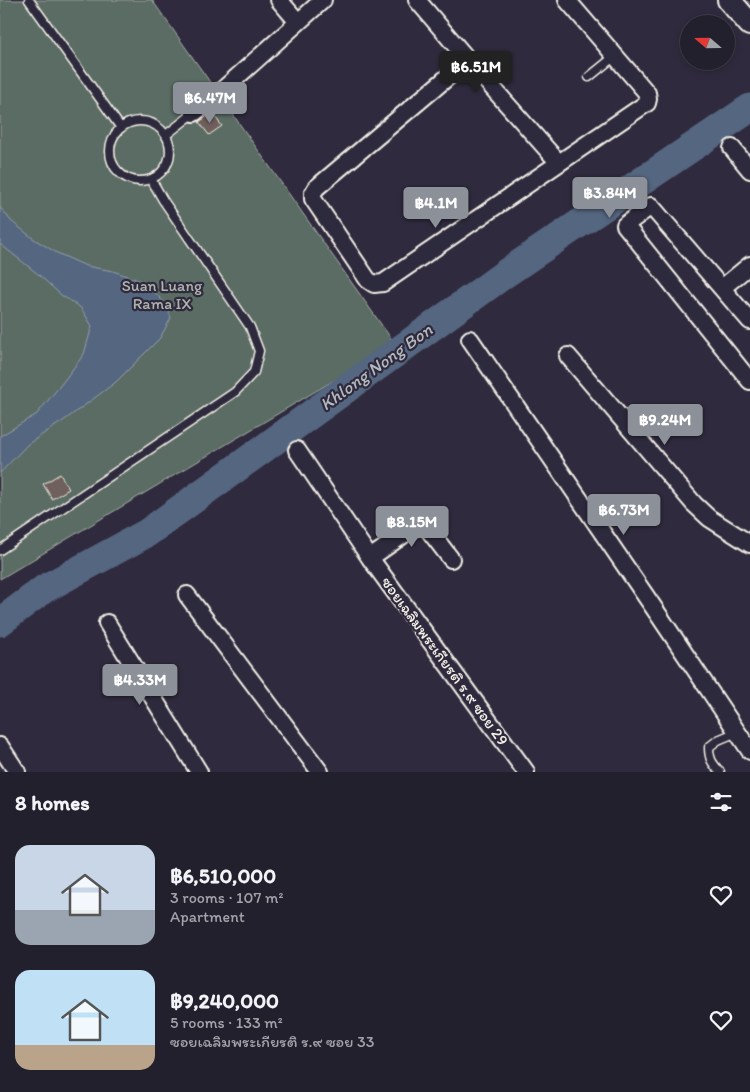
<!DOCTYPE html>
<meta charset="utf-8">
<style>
:root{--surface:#23202e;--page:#2b2836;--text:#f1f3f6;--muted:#a3a3aa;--line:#403e4a;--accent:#8c9099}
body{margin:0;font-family:Itim,"Playpen Sans Thai",sans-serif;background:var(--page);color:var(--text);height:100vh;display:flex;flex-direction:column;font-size:19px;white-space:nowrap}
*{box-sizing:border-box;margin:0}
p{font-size:16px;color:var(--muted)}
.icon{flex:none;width:28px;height:28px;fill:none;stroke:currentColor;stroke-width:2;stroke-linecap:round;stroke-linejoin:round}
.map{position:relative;height:772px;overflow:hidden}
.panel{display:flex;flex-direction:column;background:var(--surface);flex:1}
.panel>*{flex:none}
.needle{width:32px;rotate:290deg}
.fabs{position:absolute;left:680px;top:15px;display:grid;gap:10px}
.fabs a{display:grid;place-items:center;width:55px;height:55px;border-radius:50%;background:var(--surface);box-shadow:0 2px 8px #0003,0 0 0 1px var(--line);font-size:25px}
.price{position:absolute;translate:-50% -42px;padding:0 11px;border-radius:5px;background:var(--accent);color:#fff;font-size:16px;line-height:32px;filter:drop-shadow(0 1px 2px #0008)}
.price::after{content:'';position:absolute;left:50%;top:30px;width:15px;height:11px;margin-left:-8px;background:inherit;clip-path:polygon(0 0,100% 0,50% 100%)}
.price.current{background:#222;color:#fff}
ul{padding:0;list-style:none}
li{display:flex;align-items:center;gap:15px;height:125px;padding:0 15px}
li span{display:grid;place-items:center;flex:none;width:140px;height:100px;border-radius:15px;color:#555}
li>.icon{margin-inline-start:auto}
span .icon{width:60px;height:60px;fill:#fffc;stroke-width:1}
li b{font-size:21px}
h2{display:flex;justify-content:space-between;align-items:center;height:60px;padding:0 15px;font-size:21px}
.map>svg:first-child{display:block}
.green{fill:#5a6c64;stroke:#a7aea6}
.water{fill:#556680;stroke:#959eaa}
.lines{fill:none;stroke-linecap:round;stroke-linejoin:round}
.river{stroke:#556680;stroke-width:29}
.building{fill:#6f605d;stroke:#f4f1e8}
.lane-casing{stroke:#f4f1e8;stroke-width:11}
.street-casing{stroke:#f4f1e8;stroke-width:20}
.secondary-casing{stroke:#f4f1e8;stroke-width:26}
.lane{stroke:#2f2a3d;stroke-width:8}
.street{stroke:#2f2a3d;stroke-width:16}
.secondary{stroke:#2f2a3d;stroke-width:22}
.labels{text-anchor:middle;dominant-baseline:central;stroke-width:4.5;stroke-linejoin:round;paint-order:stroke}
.park-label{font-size:16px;fill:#afb5ad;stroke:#2f2a3d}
.street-label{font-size:16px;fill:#f4f1e8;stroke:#2f2a3d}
.water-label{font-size:18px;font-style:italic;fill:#b4b9be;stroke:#2f2a3d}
</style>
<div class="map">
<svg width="750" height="772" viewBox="0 0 750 772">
<rect width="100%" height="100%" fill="#2f2a3d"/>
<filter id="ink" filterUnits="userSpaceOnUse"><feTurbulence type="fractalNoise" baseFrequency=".02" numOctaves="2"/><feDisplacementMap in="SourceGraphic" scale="10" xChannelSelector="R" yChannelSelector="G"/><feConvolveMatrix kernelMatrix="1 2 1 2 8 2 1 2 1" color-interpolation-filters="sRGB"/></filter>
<g filter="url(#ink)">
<path class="green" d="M0 0H152L395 344 0 579Z"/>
<path class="water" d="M0 207 11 221 34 239 57 253 86 266 113 271 144 282 166 304 171 318 160 338 116 382 66 419 28 444 0 473V436L37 414 63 382 84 354 92 326 81 308 61 295 38 274 0 244Z"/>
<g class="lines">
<path class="river" d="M0 622 44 589 147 533 506 273 750 108"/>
</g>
<path class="building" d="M212 113 222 126 209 135 199 122Z
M60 474 69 489 52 499 43 484Z"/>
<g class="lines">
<defs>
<path id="lane" d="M29 0 121 128
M589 77 615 56
M110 151a30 30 0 1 1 60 0a30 30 0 1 1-60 0Z
M166 135 194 113
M0 550 235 392 254 372 259 351 250 327 163 200 151 179
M720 772C712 763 709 759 709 747L718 740 737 732"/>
<path id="street" d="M279 0 298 22
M417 0 468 60 559 163
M468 60 316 188 313 193V199L368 280 374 284 383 283 647 103 648 99 647 93 567 0
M194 113 218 94 323 0
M732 148 750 170
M722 288 750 265
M750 321 651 206 625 225 750 381
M470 339 658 614 750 751
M568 356 694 504 709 518 750 544
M297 450 370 558 526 772
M370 558 419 524 425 525 451 559
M187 595 320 772
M107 623 199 772
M0 746 17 772"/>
<path id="secondary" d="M729 0 750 24"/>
</defs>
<use href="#lane" class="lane-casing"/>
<use href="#street" class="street-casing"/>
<use href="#secondary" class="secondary-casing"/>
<use href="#lane" class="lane"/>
<use href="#street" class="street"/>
<use href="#secondary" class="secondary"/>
</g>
</g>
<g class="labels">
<g class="park-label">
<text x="162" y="285">Suan Luang<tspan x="162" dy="18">Rama IX</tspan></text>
</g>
<g class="street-label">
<text transform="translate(445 661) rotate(54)">ซอยเฉลิมพระเกียรติ ร.๙ ซอย 29</text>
</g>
<g class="water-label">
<text transform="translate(376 367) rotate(-36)">Khlong Nong Bon</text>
</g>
</g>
</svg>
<div class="fabs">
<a><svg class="needle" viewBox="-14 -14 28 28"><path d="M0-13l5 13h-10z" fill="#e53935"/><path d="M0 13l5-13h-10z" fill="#a3a3aa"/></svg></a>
</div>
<b class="price current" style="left:476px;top:93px">฿6.51M</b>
<b class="price" style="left:210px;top:124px">฿6.47M</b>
<b class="price" style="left:610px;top:219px">฿3.84M</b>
<b class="price" style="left:436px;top:229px">฿4.1M</b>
<b class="price" style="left:665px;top:446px">฿9.24M</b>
<b class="price" style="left:624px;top:536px">฿6.73M</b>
<b class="price" style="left:412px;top:548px">฿8.15M</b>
<b class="price" style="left:140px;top:706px">฿4.33M</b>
</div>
<section class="panel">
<h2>8 homes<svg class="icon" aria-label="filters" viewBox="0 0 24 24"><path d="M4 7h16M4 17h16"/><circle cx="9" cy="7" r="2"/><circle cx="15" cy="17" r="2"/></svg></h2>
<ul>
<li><span style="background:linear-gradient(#c9d6e8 65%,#9aa5b1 0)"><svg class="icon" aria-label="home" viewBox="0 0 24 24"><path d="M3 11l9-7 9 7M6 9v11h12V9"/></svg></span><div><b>฿6,510,000</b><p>3 rooms · 107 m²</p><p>Apartment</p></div><svg class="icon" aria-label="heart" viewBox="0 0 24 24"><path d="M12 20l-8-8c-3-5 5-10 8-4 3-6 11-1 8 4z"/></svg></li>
<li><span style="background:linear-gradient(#bfe0f5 75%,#b9a48a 0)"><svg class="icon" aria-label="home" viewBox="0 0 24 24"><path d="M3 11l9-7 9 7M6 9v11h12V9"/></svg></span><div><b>฿9,240,000</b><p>5 rooms · 133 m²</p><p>ซอยเฉลิมพระเกียรติ ร.๙ ซอย 33</p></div><svg class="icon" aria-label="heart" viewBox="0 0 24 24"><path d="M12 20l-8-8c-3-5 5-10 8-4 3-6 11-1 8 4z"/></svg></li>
</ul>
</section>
